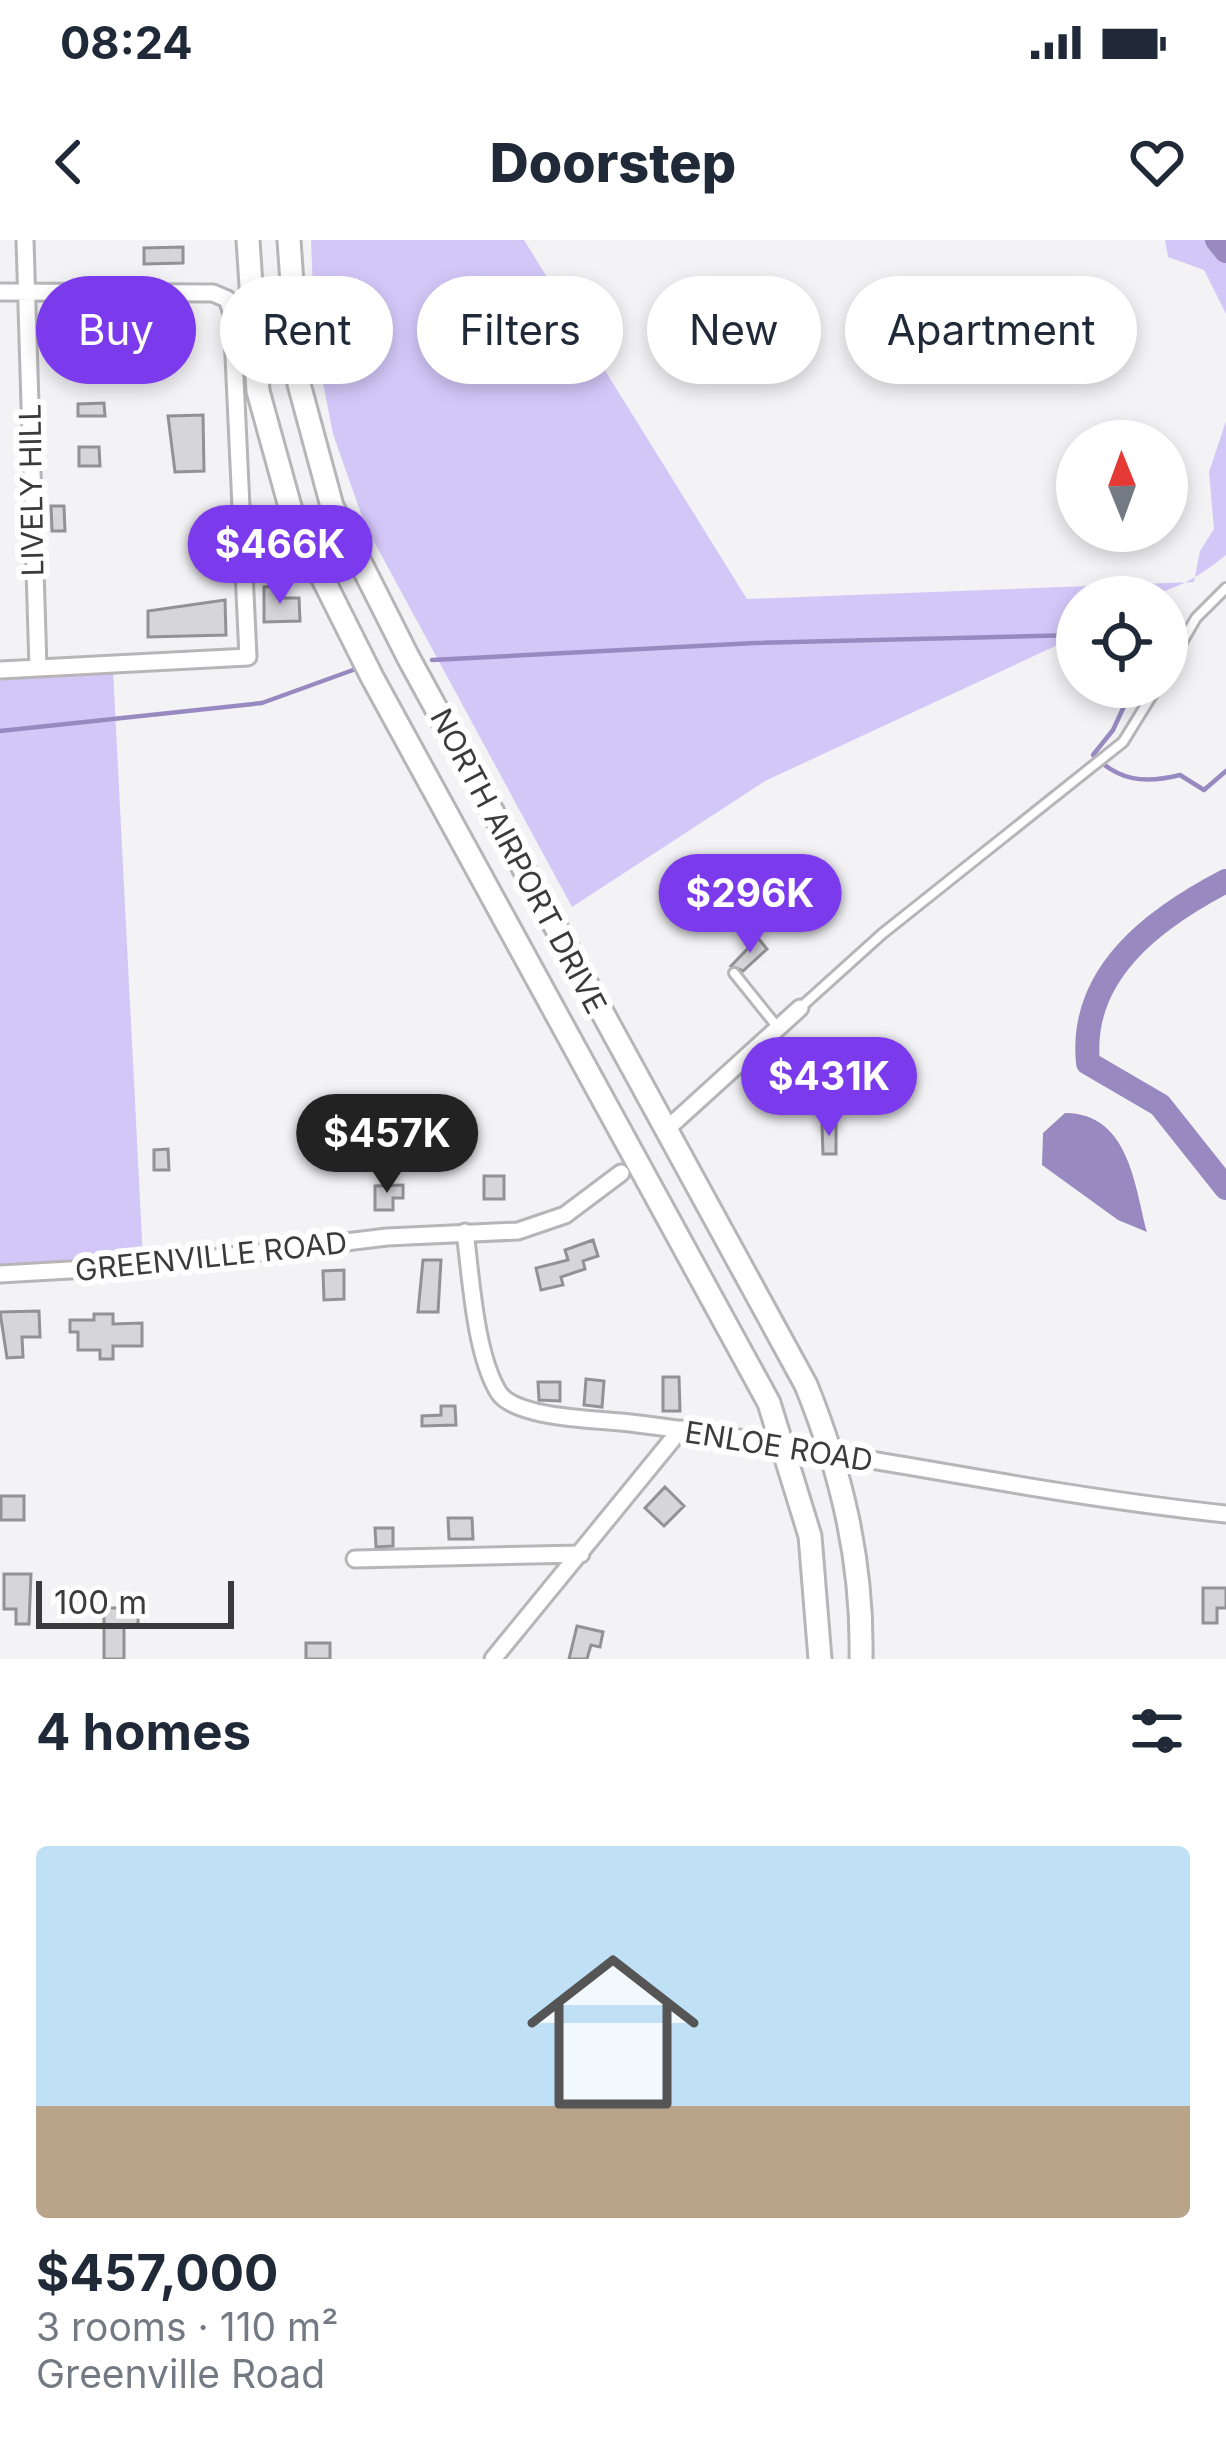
<!DOCTYPE html>
<meta charset="utf-8">
<style>
:root{--surface:#fff;--page:#f6f6f7;--text:#1f2937;--muted:#747a83;--line:#e0e1e3;--accent:#7c3aed}
body{margin:0;font-family:Inter,sans-serif;background:var(--page);color:var(--text);height:100vh;display:flex;flex-direction:column;font-size:45px;white-space:nowrap}
*{box-sizing:border-box;margin:0}
p{font-size:39px;color:var(--muted)}
.icon{flex:none;width:66px;height:66px;fill:none;stroke:currentColor;stroke-width:2;stroke-linecap:round;stroke-linejoin:round}
.map{position:relative;height:1419px;overflow:hidden}
.details{display:flex;flex-direction:column;background:var(--surface);flex:1}
.details>*{flex:none}
.hud{position:absolute;left:36px;top:36px;width:1155px;height:108px;display:flex;gap:24px}
.needle{width:78px;rotate:359deg}
.fabs{position:absolute;left:1056px;top:180px;display:grid;gap:24px}
.fabs a{display:grid;place-items:center;width:132px;height:132px;border-radius:50%;background:var(--surface);box-shadow:0 6px 18px #0003;font-size:60px}
.scale{position:absolute;left:36px;bottom:30px;width:198px;box-sizing:border-box;padding-left:12px;border:6px solid #3b3b3c;border-top:0;font-size:33px;line-height:42px;white-space:nowrap;color:#3b3b3c;-webkit-text-stroke:9px #fff;paint-order:stroke}
.price{position:absolute;translate:-50% -102px;padding:0 27px;border-radius:42px;background:var(--accent);color:#fff;font-size:39px;line-height:78px;filter:drop-shadow(0 3px 6px #0008)}
.price::after{content:'';position:absolute;left:50%;top:72px;width:36px;height:27px;margin-left:-18px;background:inherit;clip-path:polygon(0 0,100% 0,50% 100%)}
.price.current{background:#222;color:#fff}
ul{padding:0;list-style:none}
li{display:grid;align-content:center;gap:24px;height:636px;padding:0 36px}
li+li{border-top:3px solid var(--line)}
li span{display:grid;place-items:center;height:372px;border-radius:12px;color:#555}
li>.icon{margin-inline-start:auto}
span .icon{width:216px;height:216px;fill:#fffc;stroke-width:1}
li b{font-size:51px}
h2{display:flex;justify-content:space-between;align-items:center;height:144px;padding:0 36px;font-size:51px}
.pill{padding:0 42px;border-radius:54px;background:var(--surface);box-shadow:0 6px 18px #0003;font-size:42px;line-height:108px}
.pill.current{background:var(--accent);color:#fff}
.status{display:flex;justify-content:space-between;align-items:center;height:84px;padding:0 60px;background:var(--surface);direction:ltr}
.status svg{height:33px;fill:currentColor}
header{display:flex;justify-content:space-between;align-items:center;height:156px;padding:0 36px;background:var(--surface);font-size:54px;font-weight:800}
.map>svg:first-child{display:block}
.green{fill:#d3c7f8}
.water{fill:#988ac1}
.lines{fill:none;stroke-linecap:round;stroke-linejoin:round}
.stream{stroke:#988ac1;stroke-width:4.5}
.river{stroke:#988ac1;stroke-width:24}
.building{fill:#d6d5d8;stroke:#929195;stroke-width:3}
.service-casing{stroke:#b6b5b8;stroke-width:14}
.minor-casing{stroke:#b6b5b8;stroke-width:21}
.secondary-casing{stroke:#b6b5b8;stroke-width:27}
.service{stroke:#fff;stroke-width:8}
.minor{stroke:#fff;stroke-width:15}
.secondary{stroke:#fff;stroke-width:21}
.labels{text-anchor:middle;dominant-baseline:central;stroke-width:12;stroke-linejoin:round;paint-order:stroke}
.street-label{font-size:30px;fill:#3b3b3c;stroke:#fff}
</style>
<div class="status"><b>08:24</b><svg viewBox="0 0 49 12"><path d="M0 12V9h3v3zM5 12V6h3v6zM10 12V3h3v9zM15 12V0h3v12zM26 1h20v11H26zM47 4h2v5h-2z"/></svg></div>
<header><svg class="icon" aria-label="back" viewBox="0 0 24 24"><path d="M15 5l-7 7 7 7"/></svg>Doorstep<svg class="icon" aria-label="heart" viewBox="0 0 24 24"><path d="M12 20l-8-8c-3-5 5-10 8-4 3-6 11-1 8 4z"/></svg></header>
<div class="map">
<svg width="1226" height="1419" viewBox="0 0 1226 1419">
<rect width="100%" height="100%" fill="#f3f3f6"/>
<path class="green" d="M311 0H524L747 359 1194 342 1200 311 1214 289 1209 232 1226 181V315C1171 360 1145 357 1077 357V396L765 541 572 667 365 285 333 194 315 102Z
M1165 0H1226V74L1204 30 1168 17Z
M113 430 143 1019 0 1027V436Z"/>
<path class="water" d="M1065 873C1130 873 1135 949 1147 992L1118 980 1042 925 1043 893Z"/>
<g class="lines">
<path class="stream" d="M432 420 755 403 1077 395
M1133 447 1113 490 1093 515C1119 541 1144 544 1180 535L1204 550 1226 531
M0 491 262 463 353 430"/>
<path class="river" d="M1217 0 1226 11
M1226 641C1155 678 1079 733 1088 823L1160 865 1226 948"/>
</g>
<path class="building" d="M183 7V23L144 24V8Z
M90 76 93 101 82 103 78 77Z
M104 163 105 176H78V164Z
M203 175 204 231 175 232 168 176Z
M79 207H99L100 226H79Z
M51 266H64L65 291H52Z
M279 346V358H299L300 381 264 382V347Z
M225 360 226 395 148 397V371Z
M758 698 767 709 743 731 731 726Z
M822 885H836V914H823Z
M168 909 169 930H154V910Z
M484 936H504V959H484Z
M403 945V958H393V970H375V946Z
M593 1000 598 1016 583 1021 585 1029 561 1037 563 1045 541 1050 536 1028 568 1020 565 1010Z
M423 1020H441L438 1072H418Z
M344 1030V1059L324 1060 323 1031Z
M39 1071 40 1097H22L23 1117 7 1118 0 1072Z
M94 1074H113V1084L142 1083V1106H113V1119H100V1110H78V1092H70V1080H94Z
M663 1137H679L680 1171H663Z
M586 1139 604 1141 602 1167 584 1165Z
M538 1142H560V1161L539 1160Z
M441 1166H455L456 1185 422 1186V1176L441 1175Z
M665 1247 684 1266 664 1286 645 1268Z
M1 1256H24V1280H1Z
M448 1278H472L473 1299H449Z
M375 1288H393V1306L376 1307Z
M4 1334H31L29 1384H16V1369H4Z
M1203 1348H1226V1368H1217V1383H1203Z
M104 1368H138V1385H124V1419H104Z
M577 1386 603 1392 600 1407 591 1405 587 1419H569Z
M306 1403H330V1419H306Z"/>
<g class="lines">
<defs>
<path id="service" d="M1167 428 1196 378 1226 348
M734 733 779 789
M801 767 882 694 1123 502 1157 447"/>
<path id="minor" d="M25 0 38 428
M0 52 213 53 227 59 232 74 248 417 0 430
M668 888 800 768
M465 992C471 1037 475 1115 499 1153 517 1179 599 1179 630 1183 829 1207 1026 1253 1226 1274
M0 1034 157 1025 387 997 518 991 565 975 621 933
M355 1319 581 1314
M493 1419 681 1189"/>
<path id="secondary" d="M248 0 258 151 294 281 372 437 769 1163 810 1296 820 1419
M289 0 299 144 332 266 408 417 806 1145C842 1234 863 1323 861 1419"/>
</defs>
<use href="#service" class="service-casing"/>
<use href="#minor" class="minor-casing"/>
<use href="#secondary" class="secondary-casing"/>
<use href="#service" class="service"/>
<use href="#minor" class="minor"/>
<use href="#secondary" class="secondary"/>
</g>
<g class="labels">
<g class="street-label">
<text transform="translate(31 250) rotate(-91)">LIVELY HILL</text>
<text transform="translate(519 621) rotate(62)">NORTH AIRPORT DRIVE</text>
<text transform="translate(211 1016) rotate(-6)">GREENVILLE ROAD</text>
<text transform="translate(779 1206) rotate(9)">ENLOE ROAD</text>
</g>
</g>
</svg>
<div class="fabs">
<a><svg class="needle" viewBox="-14 -14 28 28"><path d="M0-13l5 13h-10z" fill="#e53935"/><path d="M0 13l5-13h-10z" fill="#747a83"/></svg></a>
<a><svg class="icon" aria-label="locate" viewBox="0 0 24 24"><circle cx="12" cy="12" r="6"/><path d="M12 2v4M12 18v4M2 12h4M18 12h4"/></svg></a>
</div>
<div class="scale">100 m</div>
<b class="price" style="left:280px;top:367px">$466K</b>
<b class="price" style="left:750px;top:716px">$296K</b>
<b class="price" style="left:829px;top:899px">$431K</b>
<b class="price current" style="left:387px;top:956px">$457K</b>
<div class="hud">
<a class="pill current">Buy</a>
<a class="pill">Rent</a>
<a class="pill">Filters</a>
<a class="pill">New</a>
<a class="pill">Apartment</a>
</div>
</div>
<section class="details">
<h2>4 homes<svg class="icon" aria-label="filters" viewBox="0 0 24 24"><path d="M4 7h16M4 17h16"/><circle cx="9" cy="7" r="2"/><circle cx="15" cy="17" r="2"/></svg></h2>
<ul>
<li><span style="background:linear-gradient(#bfe0f5 70%,#b9a48a 0)"><svg class="icon" aria-label="home" viewBox="0 0 24 24"><path d="M3 11l9-7 9 7M6 9v11h12V9"/></svg></span><div><b>$457,000</b><p>3 rooms · 110 m²</p><p>Greenville Road</p></div></li>
</ul>
</section>
